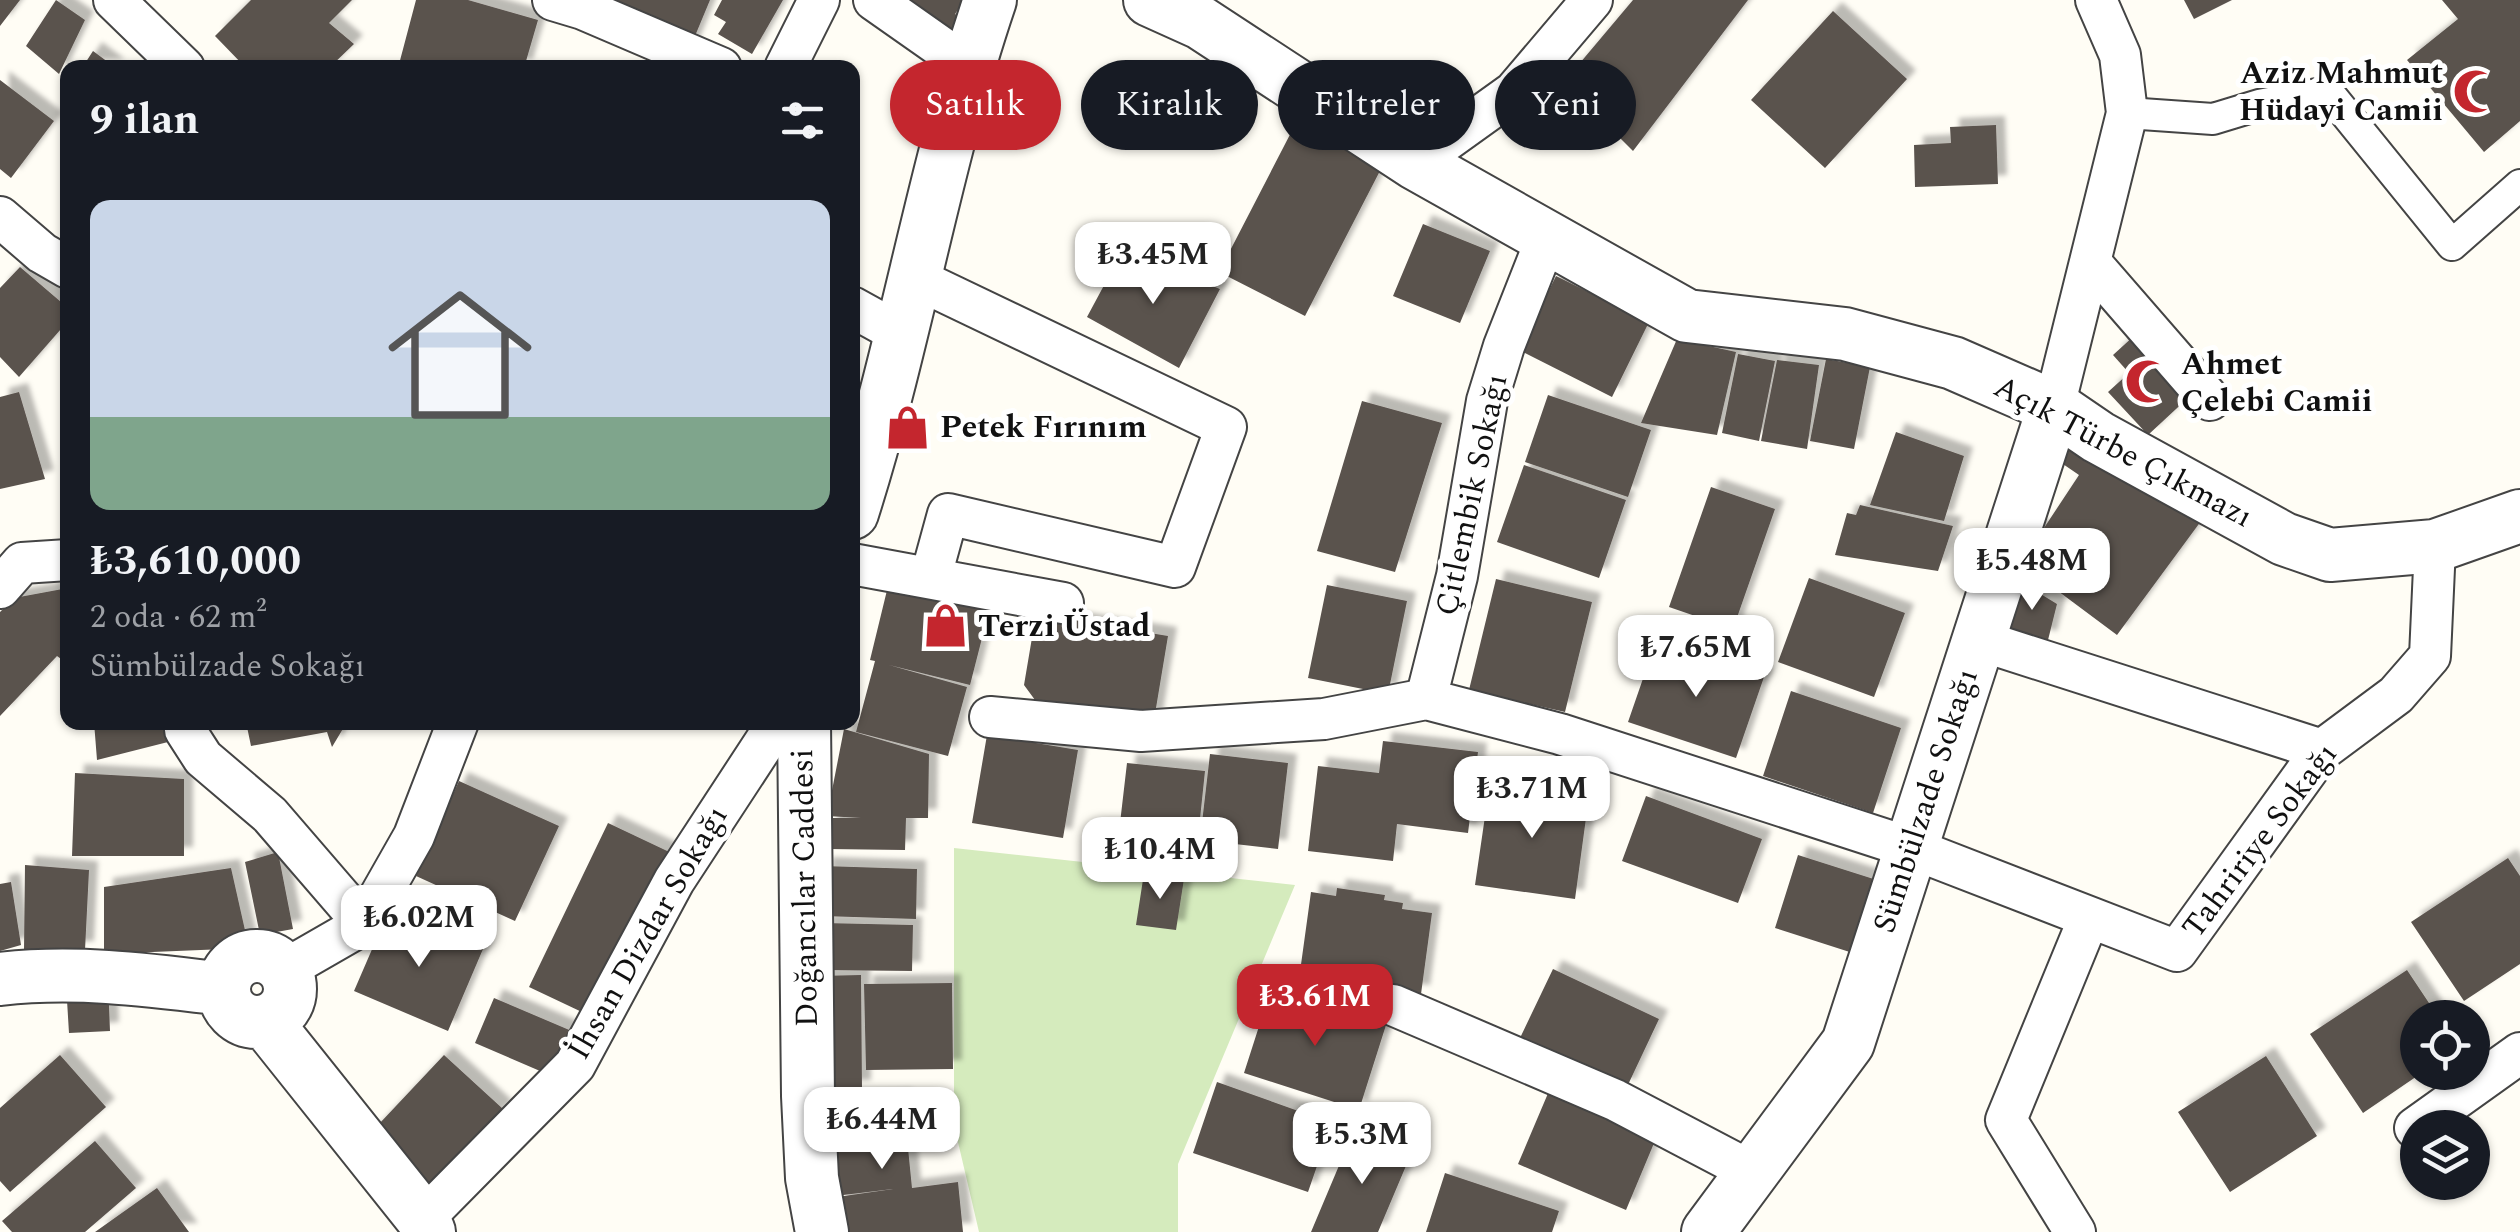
<!DOCTYPE html>
<html lang="tr">
<meta charset="utf-8">
<style>
:root{--surface:#171b24;--page:#20242c;--text:#f1f3f6;--muted:#9ea1a6;--line:#363941;--accent:#c4262e}
body{margin:0;font-family:Spectral,serif;background:var(--page);color:var(--text);height:100vh;display:flex;flex-direction:column;font-size:38px;white-space:nowrap}
*{box-sizing:border-box;margin:0}
p{font-size:32px;color:var(--muted)}
.icon{flex:none;width:55px;height:55px;fill:none;stroke:currentColor;stroke-width:2;stroke-linecap:round;stroke-linejoin:round}
.map{position:relative;flex:1;overflow:hidden}
.details{position:absolute;left:60px;top:60px;width:800px;height:670px;display:flex;flex-direction:column;background:var(--surface);border-radius:20px;box-shadow:0 2px 8px #0004}
.details>*{flex:none}
.top-card{position:absolute;left:890px;top:60px;width:950px;height:90px;display:flex;gap:20px}
.controls{position:absolute;left:2400px;top:1000px;display:grid;gap:20px}
.controls a{display:grid;place-items:center;width:90px;height:90px;border-radius:50%;background:var(--surface);box-shadow:0 2px 8px #0004;font-size:50px}
.price{position:absolute;translate:-50% -85px;padding:0 22px;border-radius:20px;background:#fff;color:#222;font-size:32px;line-height:65px;filter:drop-shadow(0 2px 5px #0008)}
.price::after{content:'';position:absolute;left:50%;top:60px;width:30px;height:22px;margin-left:-15px;background:inherit;clip-path:polygon(0 0,100% 0,50% 100%)}
.price.active{background:var(--accent);color:#fff}
ul{padding:0;list-style:none}
li{display:grid;align-content:center;gap:20px;height:530px;padding:0 30px}
li+li{border-top:2px solid var(--line)}
li span{display:grid;place-items:center;height:310px;border-radius:20px;color:#555}
li>.icon{margin-inline-start:auto}
span .icon{width:180px;height:180px;fill:#fffc;stroke-width:1}
li b{font-size:42px}
h2{display:flex;justify-content:space-between;align-items:center;height:120px;padding:0 30px;font-size:42px}
.pill{padding:0 35px;border-radius:45px;background:var(--surface);box-shadow:0 2px 8px #0004;font-size:35px;line-height:90px}
.pill.active{background:var(--accent);color:#fff}
.map>svg:first-child{display:block}
.green{fill:#d5ebbd}
.building{fill:#5a524d;filter:url(#shadow)}
.lines{fill:none;stroke-linecap:round;stroke-linejoin:round}
.pedestrian-casing{stroke:#444;stroke-width:34}
.minor-casing{stroke:#444;stroke-width:44}
.tertiary-casing{stroke:#444;stroke-width:56}
.pedestrian{stroke:#fff;stroke-width:30}
.minor{stroke:#fff;stroke-width:40}
.tertiary{stroke:#fff;stroke-width:52}
.labels{text-anchor:middle;dominant-baseline:central;stroke-width:10;stroke-linejoin:round;paint-order:stroke}
.poi-label{font-size:32px;font-weight:bold;fill:#111;stroke:#fff;text-anchor:start}
.street-label{font-size:32px;fill:#111;stroke:#fff}
</style>
<div class="map">
<svg width="2520" height="1232" viewBox="0 0 2520 1232">
<defs>
<filter id="shadow"><feDropShadow dx="9" dy="-9" stdDeviation="2.5" flood-color="#0004"/></filter>
</defs>
<rect width="100%" height="100%" fill="#fffdf5"/>
<path class="green" d="M954 848 1295 885 1178 1164V1232H979L954 1125Z"/>
<path class="building" d="M0 0H20L0 26Z
M56 0 85 20 59 74 26 46Z
M251 0H352L329 23 354 44 329 68H246L215 36Z
M416 0H468L538 20 524 68H398Z
M607 0H710L690 48Z
M722 0H783L752 54 718 34 726 22 714 15Z
M894 0H961L963 2 955 14 963 20 945 45Z
M1633 0H1748L1633 151 1611 129 1589 147 1537 114Z
M2184 0H2232L2194 19Z
M2442 0H2520V121L2484 152 2407 60 2458 19Z
M1833 11 1907 79 1825 168 1751 100Z
M93 51 116 68H82Z
M0 80 54 121 11 178 0 169Z
M1297 121 1383 165 1305 316 1219 272Z
M1996 125 1998 184 1915 187 1914 145 1951 143 1950 127Z
M1423 224 1490 251 1460 323 1393 296Z
M1123 250 1220 289 1179 368 1087 317Z
M20 267 68 308V321L19 377 0 357V288Z
M1556 276 1649 322 1612 397 1519 350Z
M2135 335 2190 396 2148 435 2108 392 2129 373 2113 355Z
M1677 339 1736 352 1717 435 1641 423Z
M1738 354 1775 361 1759 441 1722 433Z
M1826 359 1870 367 1854 449 1810 441Z
M1777 360 1819 365 1807 449 1761 441Z
M19 392 45 479 0 489V397Z
M1548 395 1651 430 1628 497 1525 462Z
M1362 401 1442 423 1395 572 1317 551Z
M1896 432 1964 456 1944 521 1870 505Z
M2078 434 2204 517 2117 635 2015 559 2031 523 2042 531 2079 475 2060 462Z
M1524 465 1626 500 1599 578 1497 542Z
M1711 487 1775 509 1733 629 1669 607Z
M1860 505 1953 526 1938 571 1835 555 1847 513 1856 515Z
M1809 578 1905 613 1874 697 1778 662Z
M1496 579 1592 602 1565 712 1469 690Z
M889 582 990 607 970 685 889 665 967 687 948 756 856 732 875 661 870 660Z
M2021 582 2057 604 2048 640 2005 628Z
M1327 585 1407 601 1388 694 1308 678Z
M68 588V664L57 656 0 716V612L14 598Z
M1036 614 1168 636 1154 720 1035 700 1024 685Z
M1656 641 1764 677 1736 758 1628 722Z
M1791 691 1901 728 1873 813 1763 776Z
M94 722H167L168 742 97 760Z
M246 722H347L332 747 327 732 251 746Z
M844 729 929 754 928 818H906L905 850 828 849 829 818H861L827 816Z
M987 735 1078 750 1063 838 972 823Z
M1383 741 1478 752 1468 833 1397 824 1393 861 1308 851 1318 766 1379 773Z
M1210 754 1288 763 1278 849 1200 840Z
M1127 763 1205 771 1196 857 1117 849Z
M75 773 184 779V856H72Z
M459 781 559 826 515 921 416 876Z
M1490 782 1589 796 1575 899 1475 885Z
M1646 796 1762 839 1738 903 1622 861Z
M608 823 682 858 603 1022 529 987Z
M278 852 293 929 260 935 245 862Z
M1798 855 1883 882 1859 955 1775 928Z
M2508 858 2520 876V964L2464 1001 2411 922Z
M25 865 89 870 85 950H24Z
M823 866 917 869 916 919 822 916Z
M231 868 249 948 104 954V887Z
M1144 873 1184 879 1176 930 1136 925Z
M11 882 21 945 0 951V884Z
M1337 888 1385 895 1384 900 1403 903 1402 909 1432 913 1421 994 1299 979 1311 892 1336 896Z
M389 910 483 949 448 1031 354 991Z
M823 923 913 925 912 971 822 970Z
M1553 969 1659 1019 1626 1089 1520 1038Z
M2407 970 2439 1018H2418V1072H2423L2363 1113 2310 1034Z
M861 975 862 1089H817L816 976Z
M108 982 110 1031 69 1033 66 984Z
M952 983 953 1069 866 1070 864 984Z
M1271 989 1386 1025 1359 1110 1244 1073Z
M494 998 574 1032 554 1077 475 1043Z
M60 1055 106 1107 10 1192 0 1181V1108Z
M444 1055 503 1109 422 1196 363 1141Z
M2266 1056 2317 1136 2230 1192 2178 1112Z
M1217 1082 1332 1123 1308 1192 1193 1153Z
M1549 1091 1657 1136 1626 1210 1518 1164Z
M903 1098 912 1188 958 1182 963 1232H843L837 1197 893 1189 835 1196 822 1101Z
M1354 1130 1411 1154 1378 1232H1311Z
M95 1141 136 1188 85 1232H12L2 1221Z
M1445 1173 1559 1211 1552 1232H1426Z
M157 1188 189 1232H95Z"/>
<g class="lines">
<defs>
<path id="pedestrian" d="M2127 113 2213 119 2259 105 2328 92 2452 245 2520 185"/>
<path id="minor" d="M114 0 184 68
M553 0 583 9 721 68
M874 0 968 66
M785 68 819 0
M1415 163 1514 92 1592 0
M0 217 42 253 68 268
M2090 262 2210 400
M917 279 1226 427 1175 567 948 514 931 576
M852 307 901 334
M2054 407 2127 113 2120 55 2096 0
M852 564 1063 603
M0 588 22 563 68 560
M1979 640 2322 750
M1426 699 1457 576 1487 401 1504 346 1547 237
M990 717 1141 731 1324 719 1426 699 1560 734 1911 848 2177 951 2322 750 2396 695 2430 656 2435 546
M186 722 185 730 203 758 270 815 364 924
M284 970 364 924 414 836 458 722
M1393 1005 1615 1100 1754 1173
M2415 1128 2520 1053
M423 1219 575 1065 674 881 778 722
M2075 1232 2006 1120 2089 918"/>
<path id="tertiary" d="M1150 0 1201 23 1415 163 1687 316 1845 334 1953 363 2054 407 2098 437 2284 539 2330 555 2435 546 2520 516
M852 513C906 344 933 168 990 0
M804 722 808 1096 812 1178 822 1232
M224 989a33 33 0 1 1 66 0a33 33 0 1 1-66 0Z
M0 979C75 970 150 980 224 989
M265 1021 423 1219 429 1232
M1708 1232 1848 1043 2054 407"/>
</defs>
<use href="#pedestrian" class="pedestrian-casing"/>
<use href="#minor" class="minor-casing"/>
<use href="#tertiary" class="tertiary-casing"/>
<use href="#pedestrian" class="pedestrian"/>
<use href="#minor" class="minor"/>
<use href="#tertiary" class="tertiary"/>
</g>
<defs>
<symbol id="mosque-bare" viewBox="-9 -9 18 18"><path d="M3.5-4.9A6 6 0 1 0 3.5 4.9A5 5 0 1 1 3.5-4.9Z" fill="#c4262e" stroke="#fff" stroke-width="2.5" paint-order="stroke"/></symbol>
<symbol id="shop-bare" viewBox="-9 -9 18 18"><path d="M-5-2.5h2.3a2.7 3.5 0 0 1 5.4 0H5L5.5 6h-11ZM-1.5-2.5h3a1.5 2.3 0 0 0-3 0Z" fill="#c4262e" stroke="#fff" stroke-width="2.5" paint-order="stroke"/></symbol>
</defs>
<g fill-rule="evenodd">
<use href="#mosque-bare" x="2444" y="60" width="63" height="63"/>
<use href="#mosque-bare" x="2116" y="350" width="63" height="63"/>
<use href="#shop-bare" x="876" y="396" width="63" height="63"/>
<use href="#shop-bare" x="914" y="594" width="63" height="63"/>
</g>
<g class="labels">
<g class="poi-label">
<text x="2443" y="73" text-anchor="end">Aziz Mahmut<tspan x="2443" dy="37">Hüdayi Camii</tspan></text>
<text x="2181" y="364">Ahmet<tspan x="2181" dy="37">Çelebi Camii</tspan></text>
<text x="940" y="427">Petek Fırınım</text>
<text x="978" y="626">Terzi Üstad</text>
</g>
<g class="street-label">
<text transform="translate(2123 452) rotate(28)">Açık Türbe Çıkmazı</text>
<text transform="translate(1472 495) rotate(-78)">Çitlembik Sokağı</text>
<text transform="translate(1926 801) rotate(-72)">Sümbülzade Sokağı</text>
<text transform="translate(2260 841) rotate(-53)">Tahririye Sokağı</text>
<text transform="translate(805 888) rotate(-91)">Doğancılar Caddesi</text>
<text transform="translate(648 933) rotate(-60)">İhsan Dizdar Sokağı</text>
</g>
</g>
</svg>
<div class="controls">
<a><svg class="icon" aria-label="locate" viewBox="0 0 24 24"><circle cx="12" cy="12" r="6"/><path d="M12 2v4M12 18v4M2 12h4M18 12h4"/></svg></a>
<a><svg class="icon" aria-label="layers" viewBox="0 0 24 24"><path d="M12 4l9 5-9 5-9-5zM3 14l9 5 9-5"/></svg></a>
</div>
<b class="price" style="left:1153px;top:307px">₺3.45M</b>
<b class="price" style="left:2032px;top:613px">₺5.48M</b>
<b class="price" style="left:1696px;top:700px">₺7.65M</b>
<b class="price" style="left:1532px;top:841px">₺3.71M</b>
<b class="price" style="left:1160px;top:902px">₺10.4M</b>
<b class="price" style="left:419px;top:970px">₺6.02M</b>
<b class="price active" style="left:1315px;top:1049px">₺3.61M</b>
<b class="price" style="left:882px;top:1172px">₺6.44M</b>
<b class="price" style="left:1362px;top:1187px">₺5.3M</b>
<div class="top-card">
<a class="pill active">Satılık</a>
<a class="pill">Kiralık</a>
<a class="pill">Filtreler</a>
<a class="pill">Yeni</a>
</div>
<section class="details">
<h2>9 ilan<svg class="icon" aria-label="filters" viewBox="0 0 24 24"><path d="M4 7h16M4 17h16"/><circle cx="9" cy="7" r="2"/><circle cx="15" cy="17" r="2"/></svg></h2>
<ul>
<li><span style="background:linear-gradient(#c9d6e8 70%,#7fa58c 0)"><svg class="icon" aria-label="home" viewBox="0 0 24 24"><path d="M3 11l9-7 9 7M6 9v11h12V9"/></svg></span><div><b>₺3,610,000</b><p>2 oda · 62 m²</p><p>Sümbülzade Sokağı</p></div></li>
</ul>
</section>
</div>
